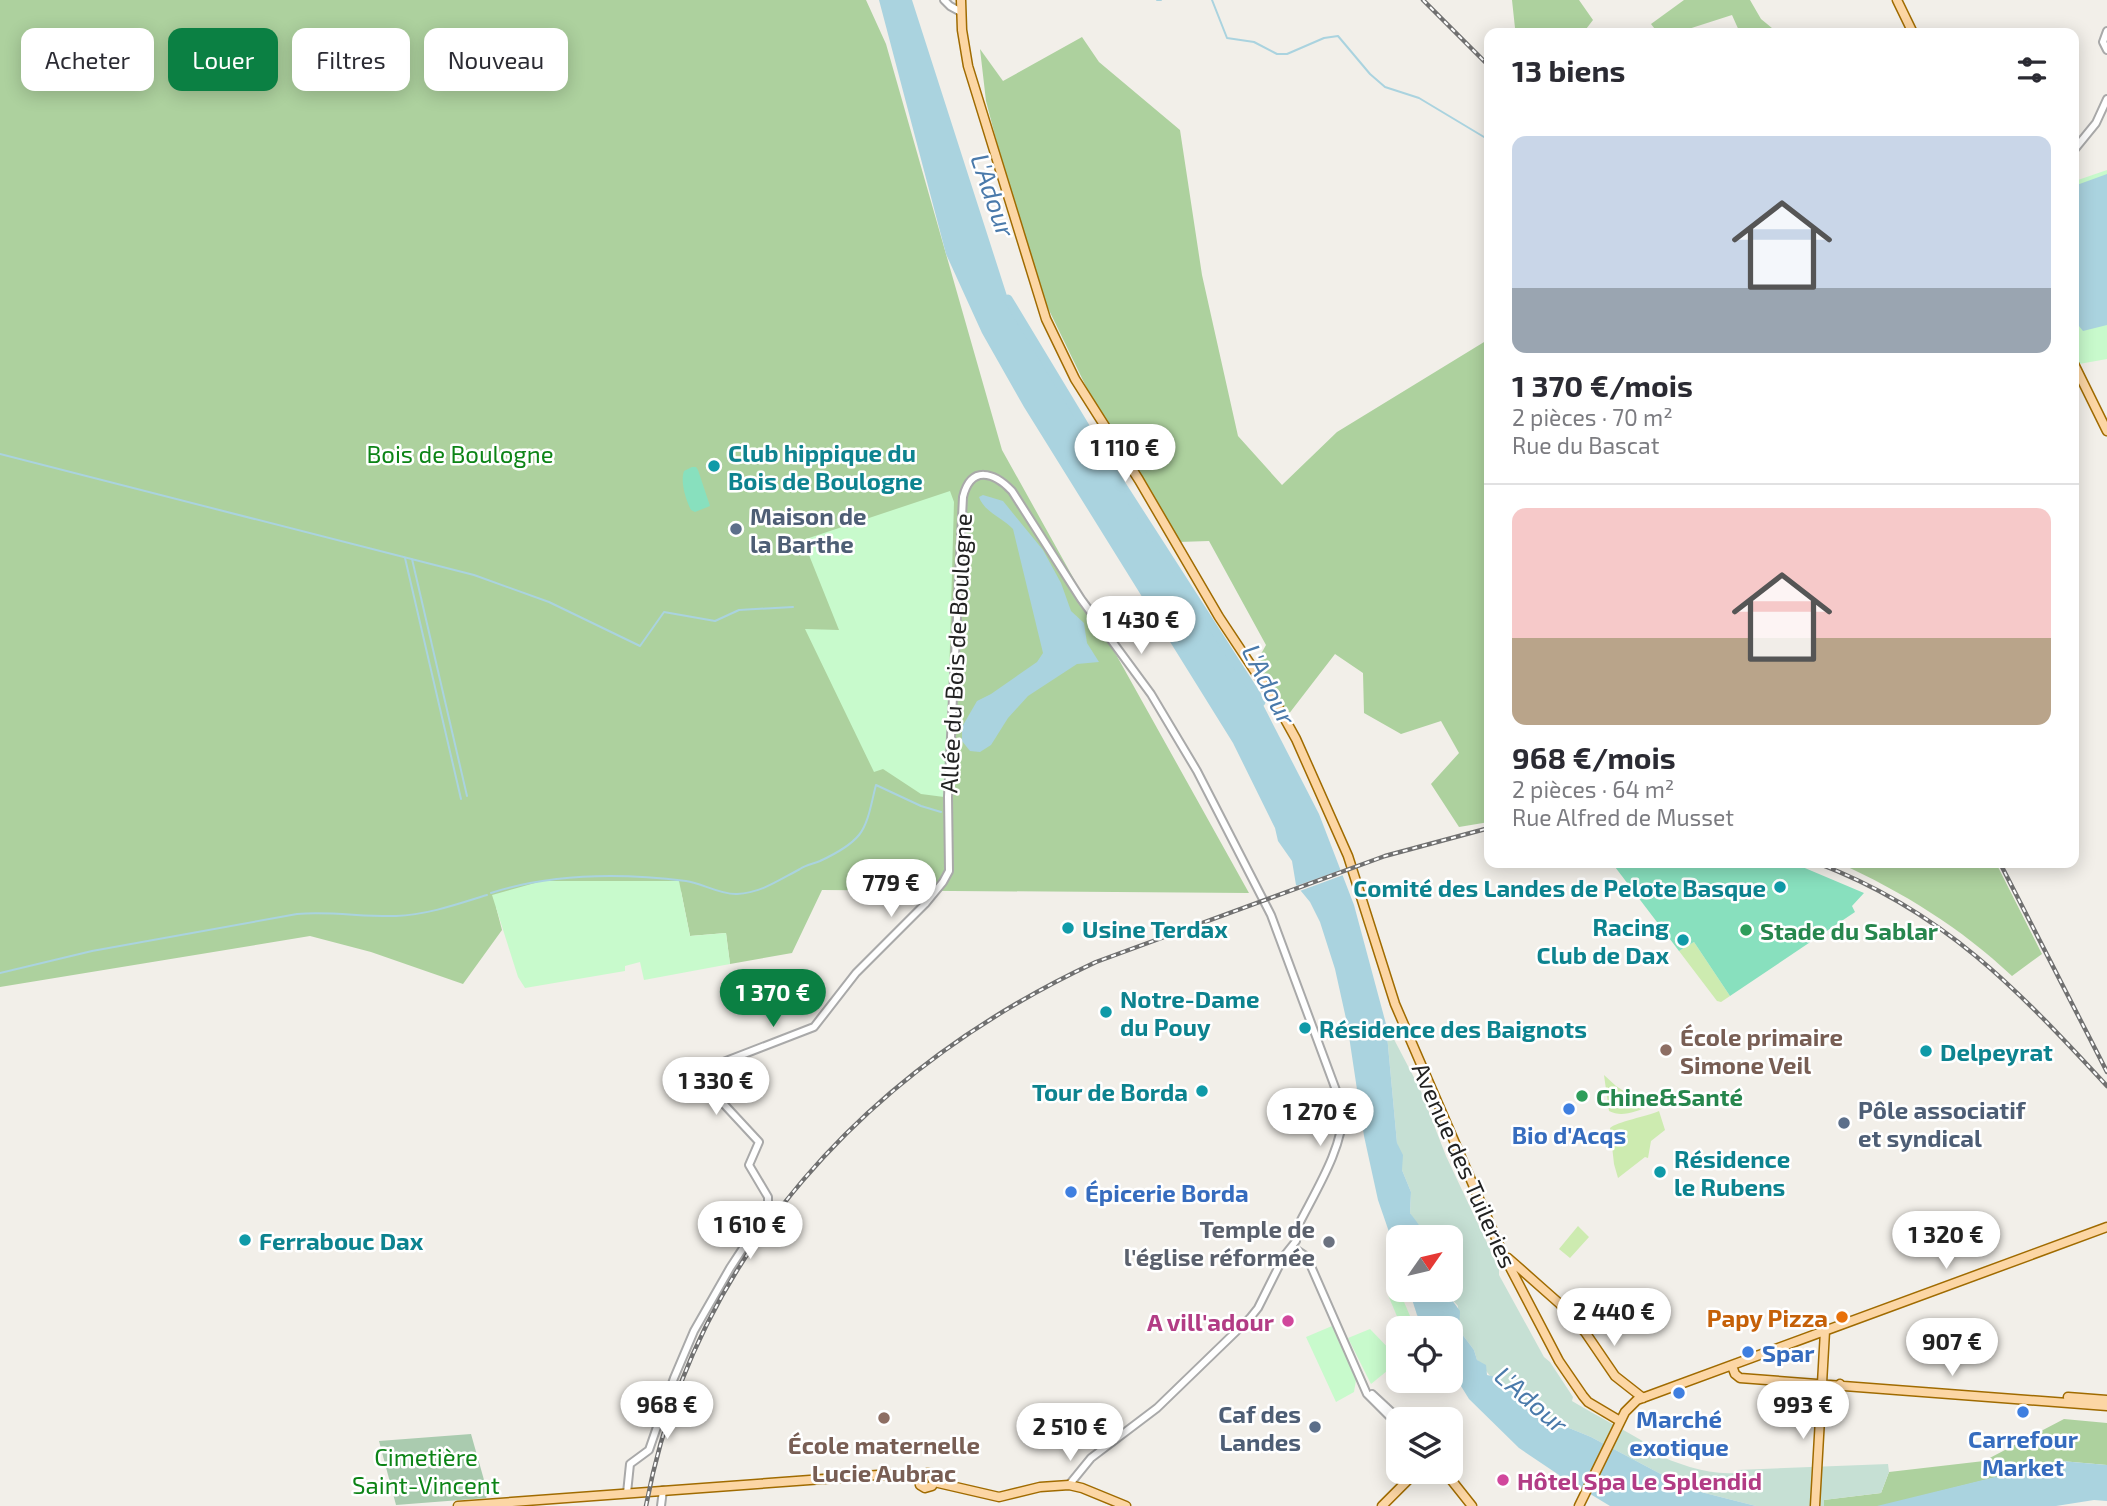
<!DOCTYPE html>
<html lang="fr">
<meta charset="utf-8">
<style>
:root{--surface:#fff;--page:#f7f7f7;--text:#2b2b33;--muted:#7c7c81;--line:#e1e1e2;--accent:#0b8043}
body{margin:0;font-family:"Exo 2",sans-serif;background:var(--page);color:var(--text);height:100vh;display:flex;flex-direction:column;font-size:26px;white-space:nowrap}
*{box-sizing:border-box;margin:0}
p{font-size:23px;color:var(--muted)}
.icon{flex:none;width:38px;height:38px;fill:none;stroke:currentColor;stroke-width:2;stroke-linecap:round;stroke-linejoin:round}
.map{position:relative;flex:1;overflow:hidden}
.details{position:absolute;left:1484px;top:28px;width:595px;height:840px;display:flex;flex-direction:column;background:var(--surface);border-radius:14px;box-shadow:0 4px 18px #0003}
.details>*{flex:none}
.top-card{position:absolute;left:21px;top:28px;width:665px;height:63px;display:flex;gap:14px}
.needle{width:46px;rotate:56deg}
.tools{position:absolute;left:1386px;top:1225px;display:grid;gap:14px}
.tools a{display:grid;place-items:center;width:77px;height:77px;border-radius:14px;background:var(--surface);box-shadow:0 4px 18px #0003;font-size:35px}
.price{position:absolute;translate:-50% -60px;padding:0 16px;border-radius:24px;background:#fff;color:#222;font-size:23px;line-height:46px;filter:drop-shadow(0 2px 4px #0008)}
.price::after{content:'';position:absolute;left:50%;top:42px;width:21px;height:16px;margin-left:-10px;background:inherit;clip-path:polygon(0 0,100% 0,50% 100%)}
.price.active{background:var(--accent);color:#fff}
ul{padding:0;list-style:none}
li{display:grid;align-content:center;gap:14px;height:371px;padding:0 28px}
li+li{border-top:2px solid var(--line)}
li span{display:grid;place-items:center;height:217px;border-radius:14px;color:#555}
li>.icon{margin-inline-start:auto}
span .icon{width:126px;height:126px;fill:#fffc;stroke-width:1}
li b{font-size:30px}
h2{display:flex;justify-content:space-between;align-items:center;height:84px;padding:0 28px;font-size:30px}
.chip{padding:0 24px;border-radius:14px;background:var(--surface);box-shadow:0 4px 18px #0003;font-size:24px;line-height:63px}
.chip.active{background:var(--accent);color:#fff}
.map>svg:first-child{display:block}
.grass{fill:#cdebb0}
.forest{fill:#add19e}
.wetland{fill:#c6e0d4}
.cemetery{fill:#aacbaf}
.park{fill:#c8facc}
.pitch{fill:#88e0be}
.water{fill:#aad3df}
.pier{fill:#f2efe9}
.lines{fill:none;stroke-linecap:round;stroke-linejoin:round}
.stream{stroke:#aad3df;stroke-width:2}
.river{stroke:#aad3df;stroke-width:9}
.minor-casing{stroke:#a9a9a9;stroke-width:10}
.major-casing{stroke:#a06b00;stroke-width:11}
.minor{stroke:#fff;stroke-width:6}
.major{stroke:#fcd6a4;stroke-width:8}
.rail-casing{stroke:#707070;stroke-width:4.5}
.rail{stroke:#fff;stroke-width:2;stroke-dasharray:5;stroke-linecap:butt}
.culture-dot{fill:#0f9aa8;stroke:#fff;stroke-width:2.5}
.service-dot{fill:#5c6f8a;stroke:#fff;stroke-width:2.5}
.leisure-dot{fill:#2e9e5b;stroke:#fff;stroke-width:2.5}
.education-dot{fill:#8d6e63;stroke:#fff;stroke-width:2.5}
.shop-dot{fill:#3f7fe0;stroke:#fff;stroke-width:2.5}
.worship-dot{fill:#6b7280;stroke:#fff;stroke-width:2.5}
.food-dot{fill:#e8710a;stroke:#fff;stroke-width:2.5}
.hotel-dot{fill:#d1479c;stroke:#fff;stroke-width:2.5}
.labels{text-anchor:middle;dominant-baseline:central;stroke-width:5;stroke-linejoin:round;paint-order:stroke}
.culture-label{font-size:24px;font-weight:bold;fill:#0d838f;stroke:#fff;text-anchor:start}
.park-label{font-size:24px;fill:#0c8416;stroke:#fff}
.service-label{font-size:24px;font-weight:bold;fill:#4e5e75;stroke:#fff;text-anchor:start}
.street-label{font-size:24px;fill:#222;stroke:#fff}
.leisure-label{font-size:24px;font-weight:bold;fill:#27864d;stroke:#fff;text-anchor:start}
.education-label{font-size:24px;font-weight:bold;fill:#785e54;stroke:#fff;text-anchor:start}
.shop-label{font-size:24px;font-weight:bold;fill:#366cbe;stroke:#fff}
.worship-label{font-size:24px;font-weight:bold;fill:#5b616d;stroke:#fff;text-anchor:end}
.food-label{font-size:24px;font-weight:bold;fill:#c56008;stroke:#fff;text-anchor:end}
.hotel-label{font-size:24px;font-weight:bold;fill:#b23c85;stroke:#fff;text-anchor:end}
.water-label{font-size:26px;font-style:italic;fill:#4a7aab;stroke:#fff}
</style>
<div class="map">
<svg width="2107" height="1506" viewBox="0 0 2107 1506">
<rect width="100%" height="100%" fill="#f2efe9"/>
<path class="grass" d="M1694 942 1730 996 1721 1002 1717 1001 1679 951Z
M1604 1075 1616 1086 1648 1107C1636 1111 1622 1118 1609 1111Z
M1659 1111 1665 1130 1651 1141 1648 1158 1645 1157 1618 1178 1614 1164 1610 1128C1616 1122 1648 1116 1659 1111Z
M1578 1226 1589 1237 1570 1258 1559 1249Z"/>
<path class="forest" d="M0 0H866L886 44 1002 450 1249 893 822 890 792 953 730 964 726 933 690 936 681 891 496 907 502 930 463 984 371 952 310 936 0 987Z
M1512 0H1579L1593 20 1583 33H1525L1515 28Z
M1684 0H1750L1761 19 1778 33H1740L1732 15 1676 33H1658L1651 24Z
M1082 37 1099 62 1180 130 1202 275 1238 436 1282 485 1337 432 1489 339V822L1459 827 1431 784 1459 753 1441 721 1401 734 1364 713 1363 673 1335 654 1288 715 1256 663 1266 645 1209 541 1178 542 1110 436 1031 273 986 101 980 49 1003 81Z
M1839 863H1996L2042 954 2012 976C1961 928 1903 892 1839 863Z
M2064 1419 2107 1423V1465L2061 1461 1881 1506H1824L1823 1500 1881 1493 1889 1472 1984 1461Z"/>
<path class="wetland" d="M1386 1024 1420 1089 1446 1156 1488 1245 1499 1269V1275L1544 1357 1550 1362 1573 1397 1572 1401C1598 1417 1626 1430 1652 1447L1653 1453C1678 1464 1708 1475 1735 1473L1737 1470 1888 1464 1889 1472 1881 1493 1824 1500V1506H1756L1689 1489 1591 1437 1547 1419 1534 1409H1531L1520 1395 1501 1389 1477 1360 1474 1350 1459 1330 1458 1306 1444 1290H1451V1237H1422L1410 1213 1411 1192 1402 1170 1397 1143Z"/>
<path class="cemetery" d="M471 1434 488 1494 486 1498 396 1505 379 1441Z"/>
<path class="park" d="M2074 167 2078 180 2107 170V359L2079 364 2074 354Z
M950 491 954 502 948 715 944 797 921 794 883 769 874 772 805 629 839 630 803 540Z
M542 881H679L690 936 726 933 730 964 644 980 640 962 625 966V971L525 988 518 977 492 895Z
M1399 1290 1410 1316 1399 1321 1388 1295Z
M1332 1326 1356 1380 1354 1392 1336 1402 1306 1337Z
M1370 1329 1398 1358V1362L1371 1384 1348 1338Z"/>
<path class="pitch" d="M692 467H696L698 470 710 506 695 512 691 510C686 500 680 482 684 471Z
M1612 863H1793L1864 893 1852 906 1855 912 1730 996 1694 942 1679 951Z"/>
<path class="water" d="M879 0H912L1009 302 1101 453 1259 697 1319 814 1354 905 1386 1024 1397 1143 1403 1155 1402 1170 1411 1192 1410 1213C1416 1222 1422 1225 1422 1237H1398V1258L1378 1200 1364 1136 1347 1023 1335 969 1320 922 1310 902 1296 885 1292 861 1278 841 1275 828 1233 743 1024 407 982 333 946 254Z
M2107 174V325L2083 331 2074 320V186Z
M983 495 1003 501 1043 550 1061 583 1071 611 1084 623 1087 643 1099 662 1077 664 1028 696 1008 718 991 745 980 752 970 751 962 741V727L977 701 991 694 1037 662 1043 653 1013 529C1003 518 984 512 979 497Z
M1409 1290 1446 1292 1460 1311 1459 1330 1474 1350 1477 1360 1486 1365 1487 1375 1496 1377 1501 1388 1505 1385 1520 1395 1531 1409 1547 1419 1591 1437 1689 1489 1756 1506H1610L1582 1489 1570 1488 1559 1475 1519 1448 1469 1399 1451 1370V1328H1426L1417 1315Z
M2061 1461 2107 1465V1501L2094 1500 2056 1506H1877Z"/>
<path class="pier" d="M1344 869 1346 874 1297 892 1293 887Z"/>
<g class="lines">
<path class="stream" d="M1157 0H1161
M1212 0 1227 38 1254 42 1277 54H1287L1324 38 1338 36 1370 74 1385 87 1419 98 1489 140
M0 454 474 575 549 602 640 646 664 612 715 621 739 610 793 607
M405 558 461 799
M412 559 467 796
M491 893C553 873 621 873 686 881 702 883 720 895 737 894 761 893 779 880 800 869 806 865 813 864 820 861 833 855 850 846 859 835 869 823 872 799 876 785L921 806 941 812
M0 973 92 951 297 914C330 911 363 917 396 916 427 915 458 904 487 895"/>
<path class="river" d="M1008 299 1101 453 1261 702"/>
<defs>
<path id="minor" d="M944 0 950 6 961 12
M2107 31 2103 42 2107 50
M2074 150 2096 123 2107 99
M1292 1247 1304 1255 1310 1264 1367 1394 1398 1425
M1372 1394 1399 1419
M627 1493 630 1464 649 1450 674 1378 694 1331 730 1268 768 1210V1197L749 1165 759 1142 695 1073 814 1027 856 973 925 904 943 882 949 871 948 797 963 497C971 465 994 472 1012 491L1081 599 1151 694 1197 771 1271 915 1343 1109C1344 1147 1315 1192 1298 1226L1296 1241 1284 1256 1258 1308 1250 1318 1157 1408 1091 1458 1069 1485
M661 1506 663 1490"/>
<path id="major" d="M961 0 962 30 968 66 1046 319 1075 379 1139 480 1219 617 1276 703 1296 739 1348 856 1395 1004 1502 1252 1559 1361 1583 1396 1588 1402 1620 1421
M1897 0 1913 33
M2074 364 2107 431
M1508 1258 1560 1304 1585 1332 1615 1376 1643 1398
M1732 1366 1735 1374 1740 1378 2107 1406
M2068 1397 2107 1400
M1822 1410 1830 1392 1840 1384
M1445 1472 1472 1506
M919 1479 920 1485 925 1488 932 1486 934 1482
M919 1479 922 1474 929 1473 934 1482
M934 1482 999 1497 1040 1487 1069 1485 1082 1488 1126 1506
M458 1506 878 1475 912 1474 919 1479
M1382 1506 1416 1472
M1579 1506 1625 1412 1637 1400 2107 1227
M1815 1506 1825 1331"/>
</defs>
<use href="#minor" class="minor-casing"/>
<use href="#major" class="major-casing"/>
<use href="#minor" class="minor"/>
<use href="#major" class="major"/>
<defs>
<path id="rail" d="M1423 0 1489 66
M1817 863C1944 911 2017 989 2107 1086
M2000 863 2107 1072
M646 1506C693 1255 869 1068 1096 962L1385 856 1489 828"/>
</defs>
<use href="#rail" class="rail-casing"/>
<use href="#rail" class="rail"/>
</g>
<g class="culture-dot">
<circle cx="714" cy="466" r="7"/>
<circle cx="1780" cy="887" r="7"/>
<circle cx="1068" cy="928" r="7"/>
<circle cx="1683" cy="940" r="7"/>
<circle cx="1106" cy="1012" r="7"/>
<circle cx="1305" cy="1028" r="7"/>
<circle cx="1926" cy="1051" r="7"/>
<circle cx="1202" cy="1091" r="7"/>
<circle cx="1660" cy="1172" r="7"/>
<circle cx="245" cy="1240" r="7"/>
</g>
<g class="service-dot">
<circle cx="736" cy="529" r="7"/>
<circle cx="1844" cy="1123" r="7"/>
<circle cx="1315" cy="1427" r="7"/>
</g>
<g class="leisure-dot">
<circle cx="1746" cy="930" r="7"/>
<circle cx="1582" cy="1096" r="7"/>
</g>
<g class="education-dot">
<circle cx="1666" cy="1050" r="7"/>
<circle cx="884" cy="1418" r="7"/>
</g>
<g class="shop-dot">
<circle cx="1569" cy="1109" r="7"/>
<circle cx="1071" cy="1192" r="7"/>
<circle cx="1748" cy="1352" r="7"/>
<circle cx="1679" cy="1393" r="7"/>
<circle cx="2023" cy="1412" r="7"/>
</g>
<circle class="worship-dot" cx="1329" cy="1242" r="7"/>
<circle class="food-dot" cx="1842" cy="1317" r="7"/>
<g class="hotel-dot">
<circle cx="1288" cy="1321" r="7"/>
<circle cx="1503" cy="1480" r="7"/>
</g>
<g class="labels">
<g class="culture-label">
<text x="728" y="452">Club hippique du<tspan x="728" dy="28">Bois de Boulogne</tspan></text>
<text x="1766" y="887" text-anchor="end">Comité des Landes de Pelote Basque</text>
<text x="1669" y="926" text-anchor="end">Racing<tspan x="1669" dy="28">Club de Dax</tspan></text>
<text x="1082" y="928">Usine Terdax</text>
<text x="1120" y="998">Notre-Dame<tspan x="1120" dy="28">du Pouy</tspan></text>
<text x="1319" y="1028">Résidence des Baignots</text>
<text x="1940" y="1051">Delpeyrat</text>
<text x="1188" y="1091" text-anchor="end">Tour de Borda</text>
<text x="1674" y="1158">Résidence<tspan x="1674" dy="28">le Rubens</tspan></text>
<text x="259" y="1240">Ferrabouc Dax</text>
</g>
<g class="park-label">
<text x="460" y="453">Bois de Boulogne</text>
<text x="426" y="1456">Cimetière<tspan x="426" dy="28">Saint-Vincent</tspan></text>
</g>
<g class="service-label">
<text x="750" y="515">Maison de<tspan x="750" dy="28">la Barthe</tspan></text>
<text x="1858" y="1109">Pôle associatif<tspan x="1858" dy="28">et syndical</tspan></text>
<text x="1301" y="1413" text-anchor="end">Caf des<tspan x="1301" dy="28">Landes</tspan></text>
</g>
<g class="street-label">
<text transform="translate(955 653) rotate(-87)">Allée du Bois de Boulogne</text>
<text transform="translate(1465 1165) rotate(66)">Avenue des Tuileries</text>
</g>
<g class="leisure-label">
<text x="1760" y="930">Stade du Sablar</text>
<text x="1596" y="1096">Chine&amp;Santé</text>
</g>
<g class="education-label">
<text x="1680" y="1036">École primaire<tspan x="1680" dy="28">Simone Veil</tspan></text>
<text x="884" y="1444" text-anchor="middle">École maternelle<tspan x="884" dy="28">Lucie Aubrac</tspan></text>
</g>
<g class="shop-label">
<text x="1569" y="1134">Bio d'Acqs</text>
<text x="1085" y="1192" text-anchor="start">Épicerie Borda</text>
<text x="1762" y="1352" text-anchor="start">Spar</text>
<text x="1679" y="1418">Marché<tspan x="1679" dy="28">exotique</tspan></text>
<text x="2023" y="1438">Carrefour<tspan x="2023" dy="28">Market</tspan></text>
</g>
<g class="worship-label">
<text x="1315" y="1228">Temple de<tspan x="1315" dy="28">l'église réformée</tspan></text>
</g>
<g class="food-label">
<text x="1828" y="1317">Papy Pizza</text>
</g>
<g class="hotel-label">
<text x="1274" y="1321">A vill'adour</text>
<text x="1517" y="1480" text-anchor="start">Hôtel Spa Le Splendid</text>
</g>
<g class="water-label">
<text transform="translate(994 195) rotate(71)">L'Adour</text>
<text transform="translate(1270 684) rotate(63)">L'Adour</text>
<text transform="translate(1532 1399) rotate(41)">L'Adour</text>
</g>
</g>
</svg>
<div class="tools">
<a><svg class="needle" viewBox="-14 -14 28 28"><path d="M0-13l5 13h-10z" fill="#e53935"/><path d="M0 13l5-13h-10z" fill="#7c7c81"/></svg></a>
<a><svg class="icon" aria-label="locate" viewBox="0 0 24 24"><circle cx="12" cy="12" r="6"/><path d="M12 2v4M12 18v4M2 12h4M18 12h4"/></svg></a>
<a><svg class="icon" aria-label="layers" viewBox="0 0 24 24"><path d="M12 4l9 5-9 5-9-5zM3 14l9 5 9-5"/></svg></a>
</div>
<b class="price" style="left:1125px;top:484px">1 110 €</b>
<b class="price" style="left:1141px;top:656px">1 430 €</b>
<b class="price" style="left:891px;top:919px">779 €</b>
<b class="price active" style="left:773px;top:1029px">1 370 €</b>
<b class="price" style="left:716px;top:1117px">1 330 €</b>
<b class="price" style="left:1320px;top:1148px">1 270 €</b>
<b class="price" style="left:750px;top:1261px">1 610 €</b>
<b class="price" style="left:1946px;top:1271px">1 320 €</b>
<b class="price" style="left:1614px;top:1348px">2 440 €</b>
<b class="price" style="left:1952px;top:1378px">907 €</b>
<b class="price" style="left:667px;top:1441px">968 €</b>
<b class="price" style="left:1803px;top:1441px">993 €</b>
<b class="price" style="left:1070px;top:1463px">2 510 €</b>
<div class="top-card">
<a class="chip">Acheter</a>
<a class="chip active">Louer</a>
<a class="chip">Filtres</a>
<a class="chip">Nouveau</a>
</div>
<section class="details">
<h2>13 biens<svg class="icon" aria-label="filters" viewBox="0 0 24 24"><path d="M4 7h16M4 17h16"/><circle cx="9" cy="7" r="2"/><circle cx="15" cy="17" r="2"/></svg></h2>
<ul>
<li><span style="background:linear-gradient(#c9d6e8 70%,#9aa5b1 0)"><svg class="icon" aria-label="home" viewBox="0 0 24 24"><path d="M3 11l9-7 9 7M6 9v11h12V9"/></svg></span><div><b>1 370 €/mois</b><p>2 pièces · 70 m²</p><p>Rue du Bascat</p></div></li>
<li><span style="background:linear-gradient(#f6c9c9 60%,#b9a48a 0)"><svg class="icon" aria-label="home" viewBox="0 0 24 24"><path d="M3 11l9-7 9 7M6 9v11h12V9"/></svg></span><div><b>968 €/mois</b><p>2 pièces · 64 m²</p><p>Rue Alfred de Musset</p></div></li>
</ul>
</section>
</div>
